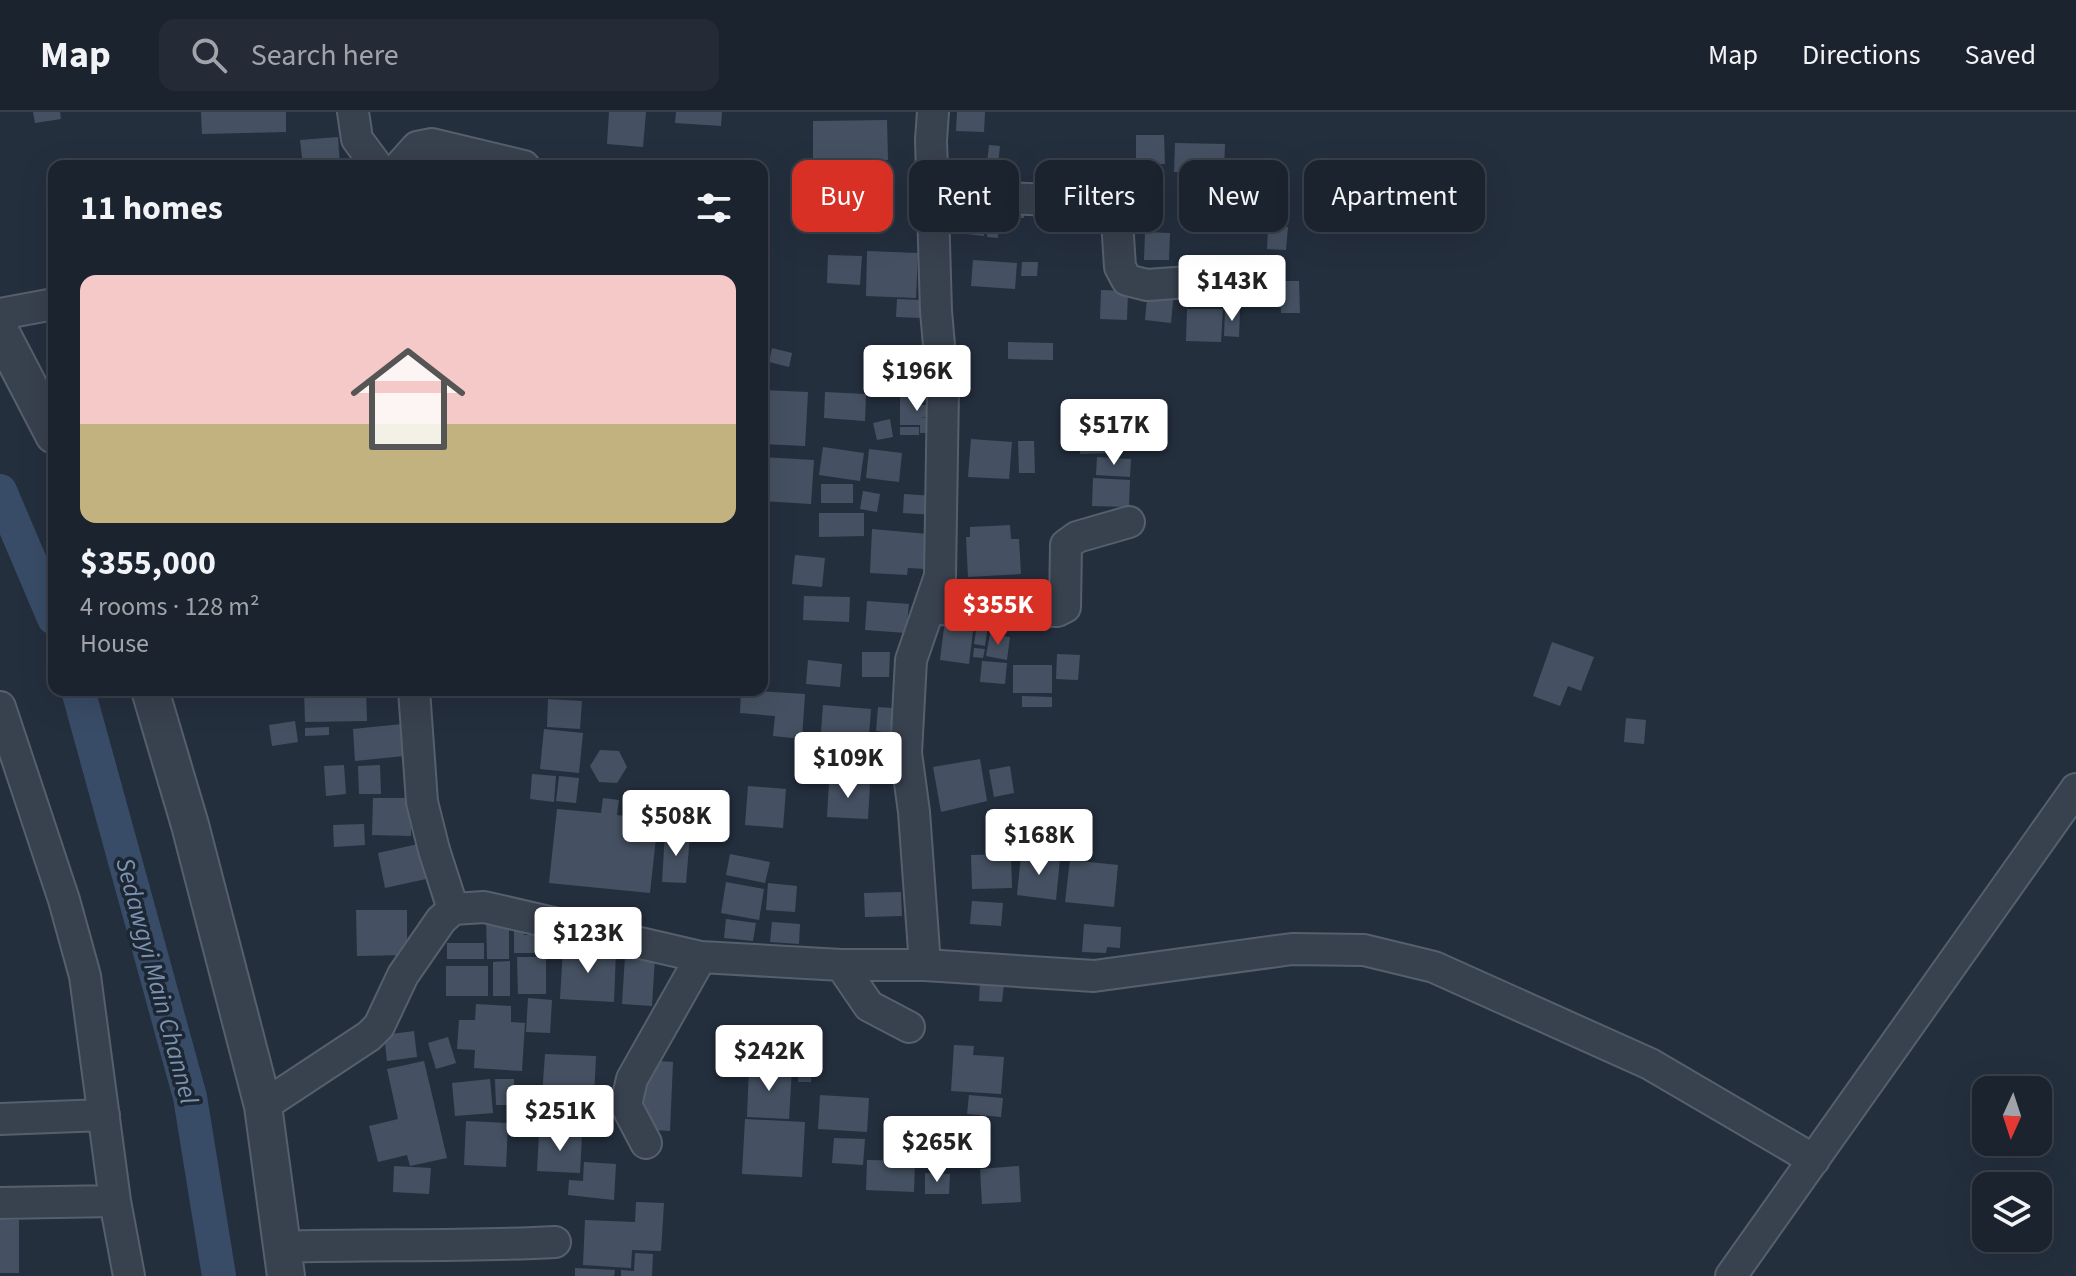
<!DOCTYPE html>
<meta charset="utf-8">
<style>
:root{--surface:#1b232e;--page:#242b36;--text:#f1f3f6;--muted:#a0a4aa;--line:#39404a;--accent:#d93025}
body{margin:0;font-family:"Source Sans 3",sans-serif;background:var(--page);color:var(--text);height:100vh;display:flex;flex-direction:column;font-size:30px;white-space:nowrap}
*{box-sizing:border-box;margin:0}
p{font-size:26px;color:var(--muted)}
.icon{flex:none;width:44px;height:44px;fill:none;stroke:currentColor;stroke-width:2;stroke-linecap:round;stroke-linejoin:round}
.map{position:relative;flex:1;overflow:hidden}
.sheet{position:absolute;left:48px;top:48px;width:720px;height:536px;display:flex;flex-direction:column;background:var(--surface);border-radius:16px;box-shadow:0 8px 32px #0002,0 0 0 2px var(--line)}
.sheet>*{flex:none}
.hud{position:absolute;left:792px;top:48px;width:760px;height:72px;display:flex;gap:16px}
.needle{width:52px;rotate:183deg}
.tools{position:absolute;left:1972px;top:964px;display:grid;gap:16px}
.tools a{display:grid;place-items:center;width:80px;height:80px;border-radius:16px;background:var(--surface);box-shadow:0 8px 32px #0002,0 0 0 2px var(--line);font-size:40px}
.price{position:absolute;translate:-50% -68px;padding:0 18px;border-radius:8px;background:#fff;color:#222;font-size:26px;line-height:52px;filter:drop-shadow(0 2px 4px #0008)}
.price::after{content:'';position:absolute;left:50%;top:48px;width:24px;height:18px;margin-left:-12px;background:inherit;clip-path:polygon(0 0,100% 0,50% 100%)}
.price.active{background:var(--accent);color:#fff}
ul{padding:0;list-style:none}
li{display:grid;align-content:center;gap:16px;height:424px;padding:0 32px}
li span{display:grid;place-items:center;height:248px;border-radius:16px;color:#555}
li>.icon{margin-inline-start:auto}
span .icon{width:144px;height:144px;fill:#fffc;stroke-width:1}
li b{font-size:34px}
h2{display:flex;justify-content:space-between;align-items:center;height:96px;padding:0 32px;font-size:34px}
.chip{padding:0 28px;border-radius:16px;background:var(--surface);box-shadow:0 8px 32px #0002,0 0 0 2px var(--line);font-size:28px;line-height:72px}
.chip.active{background:var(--accent);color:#fff}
header{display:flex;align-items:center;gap:48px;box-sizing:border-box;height:112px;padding:0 40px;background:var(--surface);border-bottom:2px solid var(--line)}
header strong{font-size:38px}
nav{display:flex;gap:44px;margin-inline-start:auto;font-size:28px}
.search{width:560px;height:72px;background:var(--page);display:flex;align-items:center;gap:20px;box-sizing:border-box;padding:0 28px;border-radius:16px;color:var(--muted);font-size:30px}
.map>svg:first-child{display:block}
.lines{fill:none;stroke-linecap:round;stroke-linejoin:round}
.canal{stroke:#394c67;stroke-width:34}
.building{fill:#455162}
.minor-casing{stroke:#565f6c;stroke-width:34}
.tertiary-casing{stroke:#565f6c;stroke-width:40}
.minor{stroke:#38414e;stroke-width:30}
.tertiary{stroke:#38414e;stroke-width:36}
.labels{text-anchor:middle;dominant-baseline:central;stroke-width:7;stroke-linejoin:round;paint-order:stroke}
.water-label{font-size:26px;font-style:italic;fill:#7c92b1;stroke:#1d2633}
</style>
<header>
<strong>Map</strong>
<div class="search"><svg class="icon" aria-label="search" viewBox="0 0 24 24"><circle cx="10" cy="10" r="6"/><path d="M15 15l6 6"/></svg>Search here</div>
<nav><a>Map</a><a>Directions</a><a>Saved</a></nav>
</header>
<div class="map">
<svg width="2076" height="1164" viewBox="0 0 2076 1164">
<rect width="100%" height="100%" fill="#242f3e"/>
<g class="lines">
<path class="canal" d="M0 379 54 506
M78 578 190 985 219 1164"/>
</g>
<path class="building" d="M33 0H60L61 7 35 11Z
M201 0H286V20L202 22Z
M609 0H646L643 35 607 32Z
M676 0H722L721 14 675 11Z
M957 0H985L984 20 956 19Z
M887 8 888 48 813 49V9Z
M1136 23H1164L1165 52 1136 53Z
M338 25 340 54H303L300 28Z
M1175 31 1225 32 1224 61 1174 60Z
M989 33 1000 34 998 53 987 51Z
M975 53 989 54 988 65 974 63Z
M888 56 889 93 809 94V57Z
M1217 86 1256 87 1255 119 1216 117Z
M999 90 1025 91 1024 106 998 105Z
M960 95 987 97 984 124 958 121Z
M861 99 863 117 832 119 831 101Z
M989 110 999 111 998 126 987 125Z
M1268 114 1288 115 1286 138 1267 137Z
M1145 120 1170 121 1169 148H1144Z
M867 139 918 141 916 186 866 184Z
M828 143 862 144 860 173 827 171Z
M973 148 1017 151 1015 177 971 174Z
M1022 150H1038L1037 164H1021Z
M1280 169H1299L1300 201H1281Z
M1148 176 1174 178 1171 211 1145 208Z
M1101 178 1128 179 1127 208 1100 207Z
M897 187 921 188 920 206 896 205Z
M1187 197H1223L1221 230 1186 229Z
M1225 198H1240L1239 225 1224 224Z
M1008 230 1053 231V248L1008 247Z
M772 236 792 241 789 255 769 250Z
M762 278 808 280 805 334 762 332Z
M825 280 866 282 865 309 824 306Z
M900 283H920V293H935V305H920L934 307V321H920V313H900Z
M890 307 893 325 877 328 873 311Z
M1117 307 1118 341 1080 342V308Z
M900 315H919V323H900Z
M971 327 1012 330 1009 367 968 365Z
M1018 329H1034L1035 361H1019Z
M823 335 864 341 860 369 819 363Z
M869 337 902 341 899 370 866 366Z
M762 345 814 348 811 392 762 389Z
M1097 345 1131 347 1130 365 1096 363Z
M1093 366 1130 368 1129 395 1092 394Z
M821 372H853V391H821Z
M863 379 880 382 877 400 860 397Z
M904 382 936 384 935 403 903 401Z
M819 401H864V424L819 425Z
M1010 413 1011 427H1019L1021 462 968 465 966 425H970V415Z
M872 417 928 422 926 457 908 456 907 463 870 461Z
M795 443 825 446 822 475 792 472Z
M804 484 850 485 849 510 803 508Z
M867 489 909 492 906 521 865 518Z
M946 500 975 503 969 552 940 548Z
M977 511 988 513 985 534 974 532Z
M990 522 1010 525 1007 548 986 544Z
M1552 530 1594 545 1581 579 1568 574 1560 594 1533 584Z
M974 536 985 537 983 546 973 545Z
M862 540H890L889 565H862Z
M1057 542 1080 543 1078 568 1056 567Z
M808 548 842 552 840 575 806 572Z
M982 549 1007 551 1005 572 980 570Z
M1013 553H1052V581H1013Z
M304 578H366L367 609 305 610Z
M741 578 805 582 802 627 773 624 775 604 740 601Z
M1022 584 1052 585V595H1022Z
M548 587 582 589 580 617 547 615Z
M823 593 871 597 868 637 820 633Z
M878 595 893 596 890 621 876 619Z
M1626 606 1646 608 1644 632 1624 630Z
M295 609 298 630 272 634 269 613Z
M402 612 404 644 355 649 353 617Z
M329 615V623L305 624V616Z
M544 617 583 621 579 661 540 657Z
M600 638 619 639 627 655 617 671 599 670 590 654Z
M980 647 987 689 941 700 933 655Z
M344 653 346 682 326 684 324 654Z
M380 653 381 682H359L358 654Z
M1010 654 1014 681 994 685 989 658Z
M532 662 556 664 554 690 530 687Z
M559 664 579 666 576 691 556 689Z
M829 670 870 672 868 707 827 705Z
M748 674 786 677 783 716 745 713Z
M373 686H411V724L372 723Z
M603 686 619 688 617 703 658 707 650 781 549 771 557 697 601 701Z
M1026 701 1064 703 1063 732 1025 730Z
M364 712 365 733 334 735 333 713Z
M665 721 690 723 686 771 662 770Z
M418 732 426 767 385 776 378 741Z
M730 742 770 750 765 771 726 763Z
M1011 742 1012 776 972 777 971 743Z
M1021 743 1060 747 1056 788 1017 783Z
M1070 748 1118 753 1114 795 1065 790Z
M726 770 764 777 759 808 721 801Z
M768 771 797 774 795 800 766 798Z
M901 780 902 804 865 805 864 781Z
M972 789 1003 791 1001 814 970 812Z
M356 798H407V843L357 844Z
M486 804H509V847H487Z
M726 807 756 811 753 829 724 826Z
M514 809H524V823H540V841H514Z
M772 810 800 812 799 832 770 830Z
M1084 812 1121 815 1120 836 1107 835 1106 841 1082 840Z
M447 831H484V847H447Z
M563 836 616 839 614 890 560 887Z
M625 844 655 845 652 894 622 892Z
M517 845H546V882H518Z
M510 849V884H493V850Z
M446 854H488V884H446Z
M980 870 1004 872 1002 890 979 889Z
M528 886 552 888 550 921 526 920Z
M476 892 511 894V910L525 911 522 959 474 956 475 938 457 937 459 908H475Z
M414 919 417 945 387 949 384 923Z
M448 925 456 951 436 957 428 931Z
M954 933 974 934 973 943 1004 945 1001 982 951 979Z
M545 942 596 944 594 986 542 984Z
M800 945 813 946 811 970H798Z
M645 948 673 950 670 1019 641 1017Z
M424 949 447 1046 410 1054 407 1043 378 1050 369 1014 398 1007 387 957Z
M749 955 792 957 789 1007 747 1005Z
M490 967 493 1001 455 1004 452 971Z
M495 967H514V993H496Z
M820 983 869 986 867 1020 818 1017Z
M969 983 1003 986 1001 1005 967 1002Z
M745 1007 805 1010 802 1065 742 1062Z
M466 1009 508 1011 506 1055 464 1053Z
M539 1021 582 1023 580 1061 537 1059Z
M834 1026 865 1027 863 1053 832 1051Z
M867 1048 915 1049 914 1080 866 1078Z
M584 1050 616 1052 614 1088 568 1083 569 1068 583 1069Z
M394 1054 431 1056 429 1082 393 1080Z
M1019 1054 1021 1090 982 1092 980 1057Z
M925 1061 950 1062 949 1082H925Z
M636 1090 664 1091 661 1139 632 1138 631 1156 583 1153 585 1108 635 1110Z
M0 1108H19V1161H0Z
M635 1141 653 1142 652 1164H621V1158L634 1159Z
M575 1156 615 1158 614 1164H575Z"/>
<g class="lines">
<defs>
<path id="minor" d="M353 0 357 27 377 54
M400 54 417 35 432 32 524 54
M933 83 1100 90 1117 108 1120 155 1127 168 1147 173 1247 166
M0 202 54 192
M929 497 1057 499 1065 495 1066 433 1077 425 1129 410
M414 578 422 690 434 738 453 797
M0 595 64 788 85 864 115 1089 129 1164
M841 853 869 894 909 915
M925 853 914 700 906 641 911 548 940 464 943 279 936 199 931 28 933 0
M263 994 369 924 379 914 403 863 441 808 453 797 484 795 701 845 841 853H925L1094 864 1292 837 1364 838 1434 855 1650 952 1814 1048
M0 1007 104 1003
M646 1031 626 993 632 967 701 845
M0 1091 115 1089
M282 1135C373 1132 464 1135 555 1130
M1731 1164 2076 677"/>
<path id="tertiary" d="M0 219 54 323
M150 578 190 713 263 994 286 1164"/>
</defs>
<use href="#minor" class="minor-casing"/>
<use href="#tertiary" class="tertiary-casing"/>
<use href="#minor" class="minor"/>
<use href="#tertiary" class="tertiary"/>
</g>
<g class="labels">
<g class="water-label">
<text transform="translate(157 869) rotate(75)">Sedawgyi Main Channel</text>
</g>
</g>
</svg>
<div class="tools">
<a><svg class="needle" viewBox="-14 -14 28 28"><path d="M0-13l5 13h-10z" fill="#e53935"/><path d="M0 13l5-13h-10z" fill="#a0a4aa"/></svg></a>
<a><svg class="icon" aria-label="layers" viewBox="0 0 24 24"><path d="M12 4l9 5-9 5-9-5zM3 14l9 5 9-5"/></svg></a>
</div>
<b class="price" style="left:1232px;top:211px">$143K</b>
<b class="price" style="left:917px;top:301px">$196K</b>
<b class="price" style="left:1114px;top:355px">$517K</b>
<b class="price active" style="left:998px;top:535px">$355K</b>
<b class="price" style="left:848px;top:688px">$109K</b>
<b class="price" style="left:676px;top:746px">$508K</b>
<b class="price" style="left:1039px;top:765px">$168K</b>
<b class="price" style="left:588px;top:863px">$123K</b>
<b class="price" style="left:769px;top:981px">$242K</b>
<b class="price" style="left:560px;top:1041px">$251K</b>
<b class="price" style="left:937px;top:1072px">$265K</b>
<div class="hud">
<a class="chip active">Buy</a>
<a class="chip">Rent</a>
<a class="chip">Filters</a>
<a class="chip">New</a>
<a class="chip">Apartment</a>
</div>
<section class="sheet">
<h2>11 homes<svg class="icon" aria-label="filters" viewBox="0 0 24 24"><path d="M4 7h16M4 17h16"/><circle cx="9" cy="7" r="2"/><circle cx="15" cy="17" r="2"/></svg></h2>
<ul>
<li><span style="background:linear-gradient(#f6c9c9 60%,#c2b280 0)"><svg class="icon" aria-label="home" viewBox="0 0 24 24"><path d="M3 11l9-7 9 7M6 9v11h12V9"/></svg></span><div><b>$355,000</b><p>4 rooms · 128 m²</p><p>House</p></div></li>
</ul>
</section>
</div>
